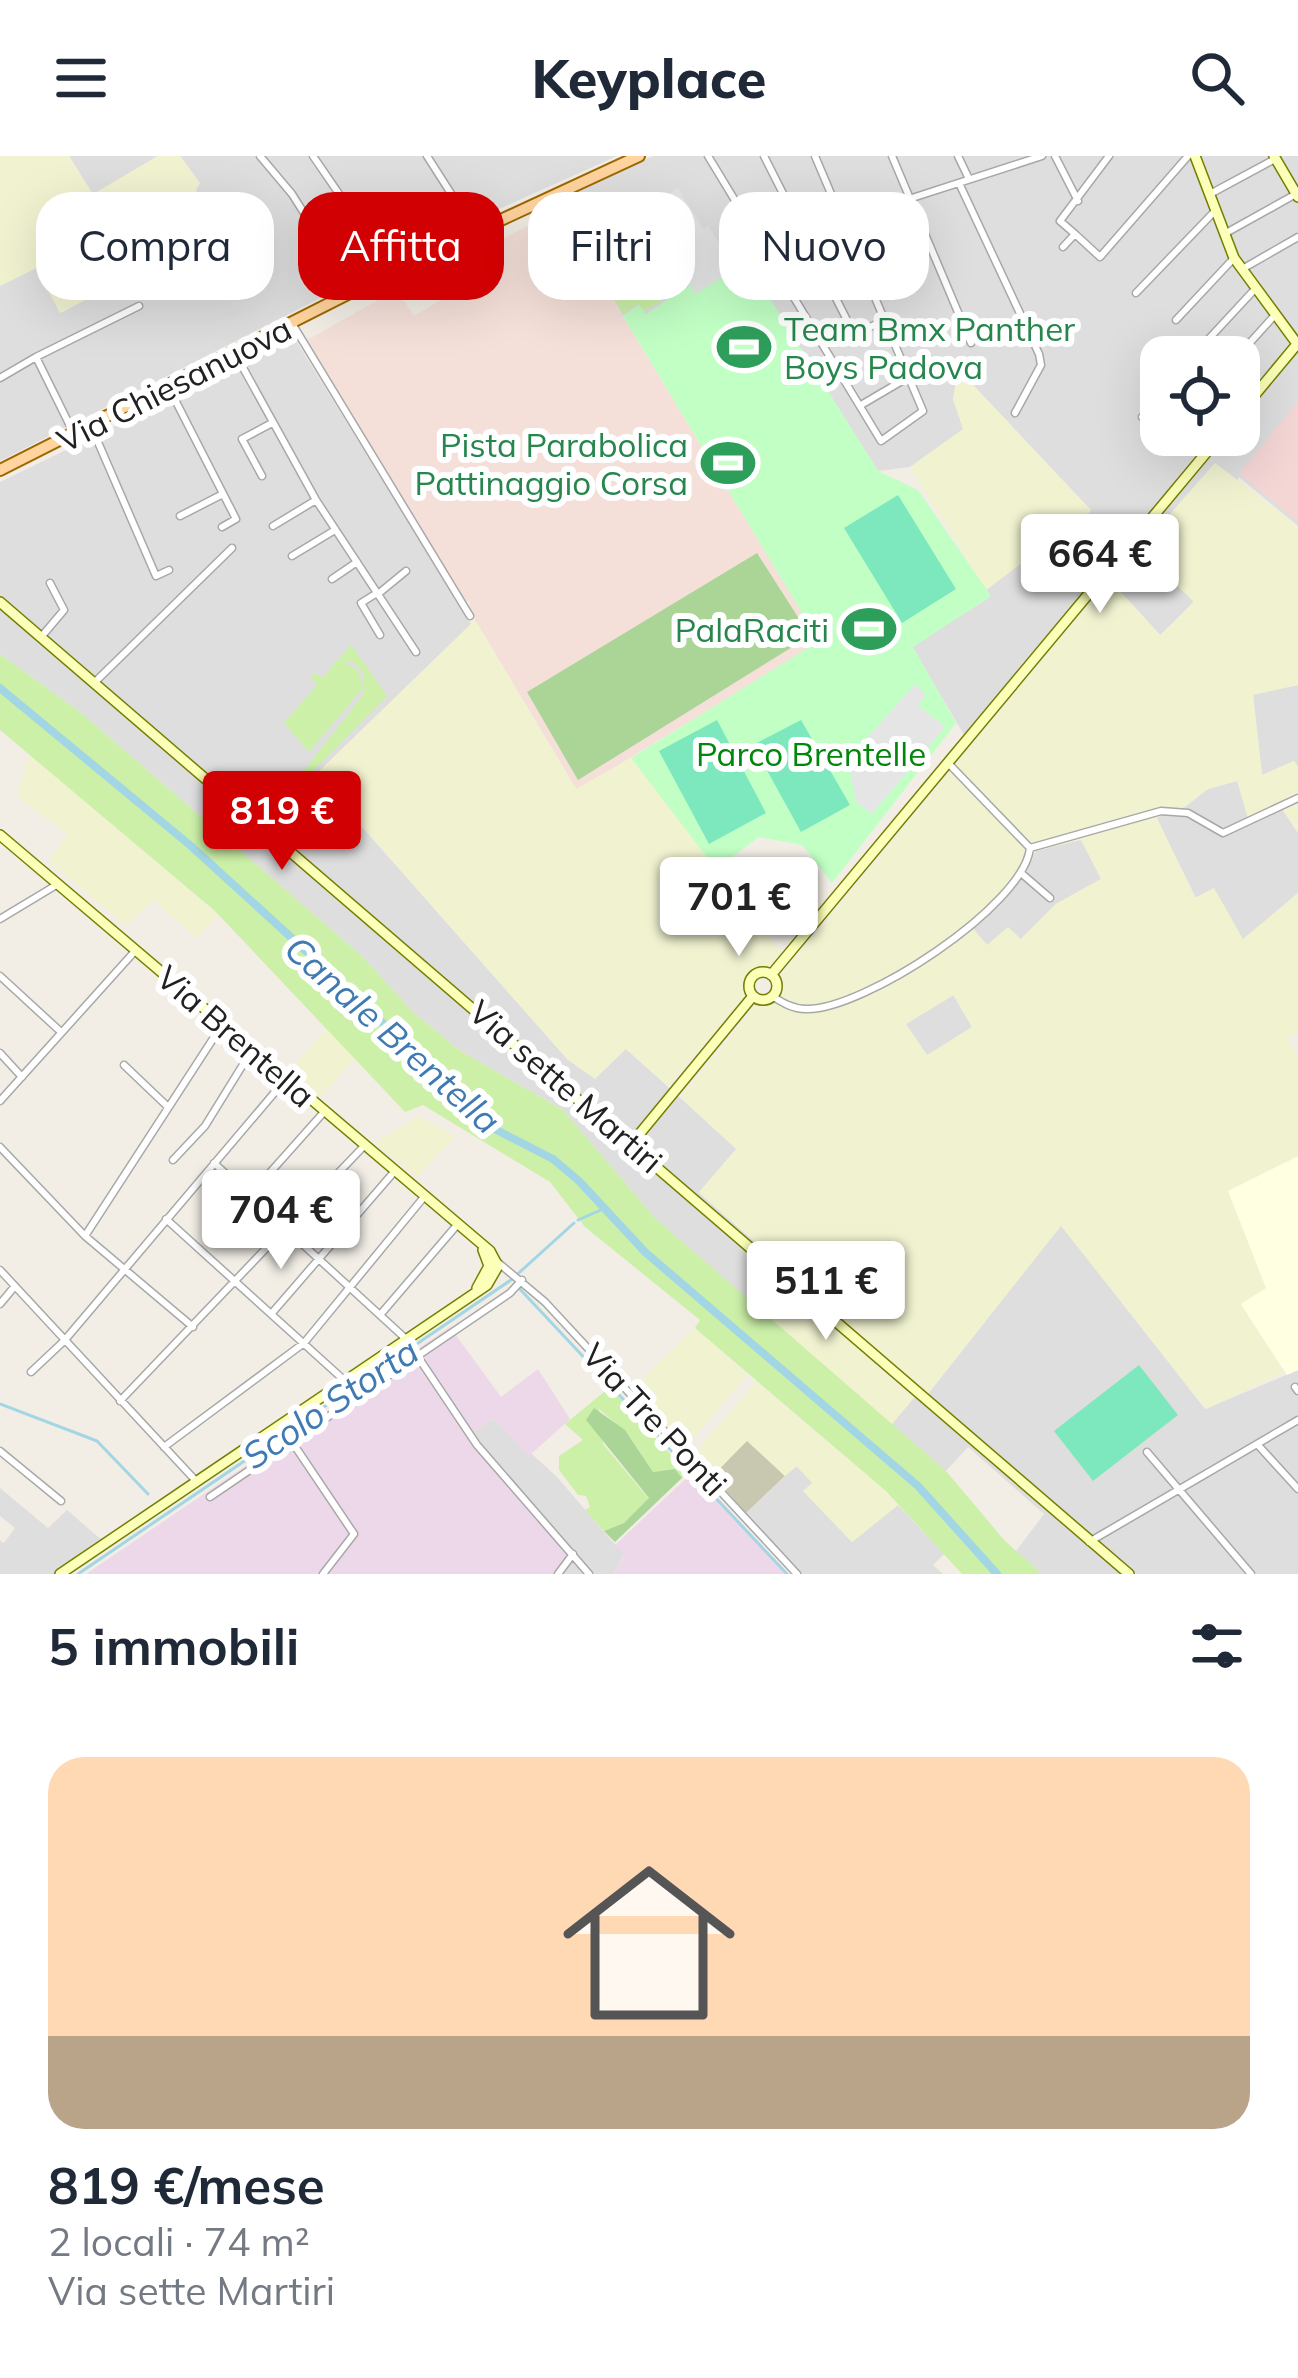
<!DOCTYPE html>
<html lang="it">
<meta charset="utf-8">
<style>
:root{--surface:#fff;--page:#f2f2f3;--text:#1f2937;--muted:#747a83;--line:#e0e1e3;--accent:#d10002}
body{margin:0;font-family:Mulish,sans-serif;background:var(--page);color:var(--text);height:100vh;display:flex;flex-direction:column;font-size:45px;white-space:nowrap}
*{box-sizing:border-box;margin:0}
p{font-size:39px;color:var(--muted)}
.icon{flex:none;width:66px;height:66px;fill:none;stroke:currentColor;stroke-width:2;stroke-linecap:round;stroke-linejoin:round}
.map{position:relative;height:1418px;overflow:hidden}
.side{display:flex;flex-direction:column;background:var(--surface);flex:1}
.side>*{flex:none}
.top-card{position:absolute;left:36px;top:36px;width:1227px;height:108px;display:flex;gap:24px}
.buttons{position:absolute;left:1140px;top:180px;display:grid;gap:24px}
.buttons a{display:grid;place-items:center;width:120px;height:120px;border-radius:24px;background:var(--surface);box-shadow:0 12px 48px #0002;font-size:60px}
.price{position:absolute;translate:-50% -102px;padding:0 27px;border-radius:12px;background:#fff;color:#222;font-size:39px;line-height:78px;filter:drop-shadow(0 3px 6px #0008)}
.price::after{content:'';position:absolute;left:50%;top:72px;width:36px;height:27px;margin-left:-18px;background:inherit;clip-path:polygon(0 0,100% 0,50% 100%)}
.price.active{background:var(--accent);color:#fff}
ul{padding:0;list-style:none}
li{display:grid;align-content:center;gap:24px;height:636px;padding:0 48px}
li+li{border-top:3px solid var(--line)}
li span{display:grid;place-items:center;height:372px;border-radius:36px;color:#555}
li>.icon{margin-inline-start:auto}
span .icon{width:216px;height:216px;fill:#fffc;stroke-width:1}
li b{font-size:51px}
h2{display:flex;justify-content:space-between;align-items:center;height:144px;padding:0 48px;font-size:51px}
.chip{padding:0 42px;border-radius:36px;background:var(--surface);box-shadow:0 12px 48px #0002;font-size:42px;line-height:108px}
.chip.active{background:var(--accent);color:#fff}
header{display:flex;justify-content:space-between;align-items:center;height:156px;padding:0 48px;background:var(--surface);font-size:54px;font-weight:800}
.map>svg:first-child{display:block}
.residential{fill:#dfdede;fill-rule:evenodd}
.commercial{fill:#f4d6d5}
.industrial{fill:#ecd8e8}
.education{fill:#ffffe2}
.military{fill:#f5e0d9}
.construction{fill:#c8c8b1}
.farmland{fill:#f0f2d0;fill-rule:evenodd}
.grass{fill:#ccf0a8}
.forest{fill:#aad597}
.park{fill:#c1ffc5}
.pitch{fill:#7de8be}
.parking{fill:#e5e5e5}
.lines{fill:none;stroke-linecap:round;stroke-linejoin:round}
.stream{stroke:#a3d6e4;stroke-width:3}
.canal{stroke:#a3d6e4;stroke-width:8}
.street-casing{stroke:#a8a8a8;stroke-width:9}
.secondary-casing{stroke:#737f00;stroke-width:12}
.primary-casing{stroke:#9d6800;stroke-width:14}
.street{stroke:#fff;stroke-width:6}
.secondary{stroke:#fcffb7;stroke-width:9}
.primary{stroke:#ffd49e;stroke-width:10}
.labels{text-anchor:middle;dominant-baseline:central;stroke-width:12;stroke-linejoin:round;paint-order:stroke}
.leisure-label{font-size:33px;fill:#27864d;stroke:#fff;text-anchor:end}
.street-label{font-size:33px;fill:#212121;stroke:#fff}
.park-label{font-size:33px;fill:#01870b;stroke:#fff}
.water-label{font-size:36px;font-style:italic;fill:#407ab2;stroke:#fff}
</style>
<header><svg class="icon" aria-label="menu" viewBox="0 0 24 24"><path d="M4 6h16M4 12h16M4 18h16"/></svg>Keyplace<svg class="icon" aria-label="search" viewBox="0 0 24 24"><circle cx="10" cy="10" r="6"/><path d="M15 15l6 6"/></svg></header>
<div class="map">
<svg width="1298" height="1418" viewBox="0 0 1298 1418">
<rect width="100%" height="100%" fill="#f2eee6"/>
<path class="residential" d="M69 0H158L93 39Z
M180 0H617L470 66 0 305V130L36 112 61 157 186 89 175 70 200 27Z
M653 0H1298V370L1239 321 1194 445 1161 480 1109 423 1116 413 1077 370 1091 354 959 214 953 243 964 273 910 311 878 315 747 107 695 138 690 130 645 159 638 150 623 160 554 44ZM1161 201H1239V279H1161Z
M295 183 471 468 316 619 568 904 626 893 737 993 699 1037 791 1118 758 1154 655 1062 563 954 459 894 413 856 362 800 80 556 0 498V326Z
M1067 398 1090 429 964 579 912 491 990 441 986 434 1023 406Z
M1298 529V611L1294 605 1262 619 1253 538Z
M1237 625 1280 649 1298 677V737L1243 784 1214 733 1196 742 1156 661 1185 651 1208 633Z
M1081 683 1101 723 1056 748 1021 783 987 789 971 771 1026 717 1036 695Z
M953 839 972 871 927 900 906 868Z
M1061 1069 1205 1253 1298 1214V1418H1042L1016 1395 1044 1358 968 1291 946 1315 891 1269 920 1234 928 1238Z
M494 1263 557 1321 624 1399 613 1418H561L470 1278Z
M796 1310 813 1327 804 1336 852 1386 898 1349 944 1398 933 1409 943 1418H794L741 1362Z
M0 1332 48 1372 67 1354 104 1386 57 1418H0V1385L4 1387 15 1372 0 1360Z"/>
<path class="commercial" d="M1298 246V366L1239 317Z"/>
<path class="industrial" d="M450 1171 501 1241 538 1213 570 1263 529 1300 494 1263 470 1278 574 1401 561 1418H86Z
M692 1317 787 1418H613L624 1400 615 1389Z"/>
<path class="education" d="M1298 1000V1214L1287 1219 1240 1148 1228 1034Z"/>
<path class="military" d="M559 55 820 486 577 634 469 454 470 446 462 443 307 184 389 138 405 146 414 160 495 112 491 94 499 84Z"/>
<path class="construction" d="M747 1284 785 1320 746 1357 713 1320Z"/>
<path class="farmland" d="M0 0H69L93 38 158 0H180L200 27 195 33 205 46 175 70 186 89 60 157 36 112 0 130Z
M958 213 1091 355 1077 370 1109 405 1090 429 1067 398 1036 420 1023 406 986 434 910 311 963 273 953 243Z
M1215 307 1298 370V529L1253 539 1262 619 1294 605 1298 611V677L1280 650 1249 666 1237 625 1208 633 1185 650 1157 662 1195 742 1214 732 1243 783 1298 737V875L1287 883 1298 900V1000L1228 1035 1266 1132 1241 1148 1284 1216 1206 1253 1061 1070 927 1239 699 1036 736 993 684 945V937L1109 423 1160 479 1194 446 1139 393ZM1081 684 1101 723 1056 748 1021 783 1008 771 987 789 972 771 1026 717 1036 695ZM954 839 972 871 927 899 906 868Z
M475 464 576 633 631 602 782 797 668 930 626 893 595 923 568 904 316 618Z
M30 597 218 759 196 782 154 744 126 770 48 704 68 679 17 640Z
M328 871 356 901 319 942 290 915Z
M420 960 455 980 417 1022 375 986Z
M783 1127 914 1242 891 1269 758 1154Z
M695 1172 748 1219 686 1290 633 1233Z
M756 1225 886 1335 898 1349 852 1386 803 1335 812 1327 797 1310 785 1320 747 1285 712 1320 693 1300Z"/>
<path class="grass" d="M628 88 662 145 644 155 638 148 623 158 594 109Z
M351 489 387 540 266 662 244 641 250 636 267 651 272 649 257 635 275 641 287 636 363 539V516L353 506 341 505 358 514 363 532 309 596 284 567 317 529 311 522 315 517 322 522Z
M0 498 80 556 362 800 413 856 459 894 563 954 655 1062 946 1315 1005 1385 1042 1418H962L886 1335 695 1172 700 1164 585 1071 550 1026 423 949 405 956 215 755 0 574Z
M610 1231 688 1318 682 1322 675 1313 653 1316 628 1278 599 1253 603 1288 649 1343 624 1367 604 1375 585 1354 590 1351 586 1340 578 1339 559 1314V1300L583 1284 565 1268Z"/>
<path class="forest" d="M757 397 810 480 578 624 527 536Z
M594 1252 625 1274 653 1316 675 1313 682 1322 615 1386 604 1375 624 1367 649 1342 586 1264Z"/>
<path class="park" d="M747 106 878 315 918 334 991 440 913 491 956 567 832 727 802 689 759 681 716 713 631 602 819 485 623 160 639 149 646 158 690 129 696 137Z"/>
<path class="pitch" d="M898 339 956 433 902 467 844 372Z
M717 564 766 657 709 688 659 595Z
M801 564 850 649 801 676 753 589Z
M1139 1209 1178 1259 1093 1325 1054 1275Z"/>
<path class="parking" d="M678 32 703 73 708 70 723 93 735 86 747 106 695 138 644 53Z
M915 528 926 538 918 549 945 571 872 658 856 646 848 603Z"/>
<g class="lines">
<path class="stream" d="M578 1064 603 1053
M517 1130 787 1418
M0 1248 97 1285 148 1338
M78 1418 511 1124 574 1067"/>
<path class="canal" d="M0 532 191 690 374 857 430 921 481 966 553 1003 579 1025 645 1096 918 1330 997 1418"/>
<defs>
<path id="street" d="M260 0 292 38 353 135
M313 0 392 115
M427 0 475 75
M708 0 881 285 923 255 815 0
M764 0 854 178 881 166
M892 0 971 187
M958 0 969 23
M1055 0 1078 45
M959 27 1039 198 1041 209 1015 257
M1210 38 1275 3
M1226 77 1296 38
M1075 78 1100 101 1188 0
M1063 91 1075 78 1060 65 1109 0
M1244 112 1298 81
M778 115 840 73 909 43 1042 0
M1136 137 1213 57
M1176 164 1234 102
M293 169 470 460
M236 199 316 344 416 496
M36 201 139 150
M1192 201 1255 133
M1237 201 1275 159
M0 222 36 201 74 278
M169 232 236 363 222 371
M861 249 907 222
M1142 261 1161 238
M91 270 156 420 169 414
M262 320 242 283 272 267
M180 360 223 338
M273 370 316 344
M292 400 335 374
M332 423 357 406
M377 437 361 447 380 479
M378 438 406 415
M42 480 64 454 50 427
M96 525 232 392
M1030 692 1161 655 1188 657 1223 677 1298 642
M1021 717 1050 742
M0 763 58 728
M0 820 61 876
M772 840C783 847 793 853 806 853 862 855 1024 750 1030 692L948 607
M0 897 22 921
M124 909 167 950
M0 945 136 794
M0 991 85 1080 193 1171
M173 1004 205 970 252 894
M214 1007 406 1183 477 1289 589 1418
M166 1063 344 1224
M226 1066 324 956
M85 1080 222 869
M495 1104 545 1146 797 1418
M0 1114 196 1325
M0 1148 15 1130
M272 1157 394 1016
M380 1159 457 1069
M31 1216 64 1185 286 923
M1295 1231 1298 1235
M120 1245 364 990
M280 1268 354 1378 323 1418
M1257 1288 1298 1333
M164 1291 304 1187 424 1041
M0 1295 61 1345
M1147 1296 1251 1418
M210 1341 510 1137 522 1124
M1089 1386 1298 1264
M558 1418 573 1398"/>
<path id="secondary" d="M1195 0 1234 102 1298 189
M1274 0 1298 41
M1239 258 1298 187
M0 446 1129 1418
M0 679 490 1095 498 1110 487 1129 60 1418
M749 830a14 14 0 1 1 28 0a14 14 0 1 1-28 0Z
M771 819 1221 279
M632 987 753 840
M477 1132 489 1110 483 1094"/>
<path id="primary" d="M0 314 423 100 639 0"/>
</defs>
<use href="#street" class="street-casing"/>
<use href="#secondary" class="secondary-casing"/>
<use href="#primary" class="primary-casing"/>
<use href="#street" class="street"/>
<use href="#secondary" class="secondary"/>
<use href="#primary" class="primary"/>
</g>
<defs>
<symbol id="stadium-bare" viewBox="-9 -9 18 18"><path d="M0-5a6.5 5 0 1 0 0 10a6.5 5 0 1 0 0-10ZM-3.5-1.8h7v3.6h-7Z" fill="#2e9e5b" stroke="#fff" stroke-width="2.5" paint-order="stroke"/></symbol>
</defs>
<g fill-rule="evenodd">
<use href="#stadium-bare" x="706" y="153" width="76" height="76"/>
<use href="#stadium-bare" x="690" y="269" width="76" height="76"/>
<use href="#stadium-bare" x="831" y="435" width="76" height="76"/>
</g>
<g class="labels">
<g class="leisure-label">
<text x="784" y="172" text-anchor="start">Team Bmx Panther<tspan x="784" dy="38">Boys Padova</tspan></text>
<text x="688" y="288">Pista Parabolica<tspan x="688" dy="38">Pattinaggio Corsa</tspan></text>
<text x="829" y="473">PalaRaciti</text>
</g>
<g class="street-label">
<text transform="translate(174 228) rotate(-27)">Via Chiesanuova</text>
<text transform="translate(236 880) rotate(41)">Via Brentella</text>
<text transform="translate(566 930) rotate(41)">Via sette Martiri</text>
<text transform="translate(655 1263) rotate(47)">Via Tre Ponti</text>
</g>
<g class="park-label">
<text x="811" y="597">Parco Brentelle</text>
</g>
<g class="water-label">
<text transform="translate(393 878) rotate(42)">Canale Brentella</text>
<text transform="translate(330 1247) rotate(-34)">Scolo Storta</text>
</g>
</g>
</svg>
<div class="buttons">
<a><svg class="icon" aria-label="locate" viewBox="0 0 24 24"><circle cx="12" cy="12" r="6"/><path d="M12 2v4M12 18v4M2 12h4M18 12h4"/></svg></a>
</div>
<b class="price" style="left:1100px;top:460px">664 €</b>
<b class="price active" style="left:282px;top:717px">819 €</b>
<b class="price" style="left:739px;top:803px">701 €</b>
<b class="price" style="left:281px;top:1116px">704 €</b>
<b class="price" style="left:826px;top:1187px">511 €</b>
<div class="top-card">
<a class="chip">Compra</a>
<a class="chip active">Affitta</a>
<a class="chip">Filtri</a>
<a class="chip">Nuovo</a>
</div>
</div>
<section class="side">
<h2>5 immobili<svg class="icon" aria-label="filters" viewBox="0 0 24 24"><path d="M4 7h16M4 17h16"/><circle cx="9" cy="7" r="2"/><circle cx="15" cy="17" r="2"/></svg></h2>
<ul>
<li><span style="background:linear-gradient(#ffd9b3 75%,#b9a48a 0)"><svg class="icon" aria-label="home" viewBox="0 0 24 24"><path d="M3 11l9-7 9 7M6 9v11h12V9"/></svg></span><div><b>819 €/mese</b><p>2 locali · 74 m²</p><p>Via sette Martiri</p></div></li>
</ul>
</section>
